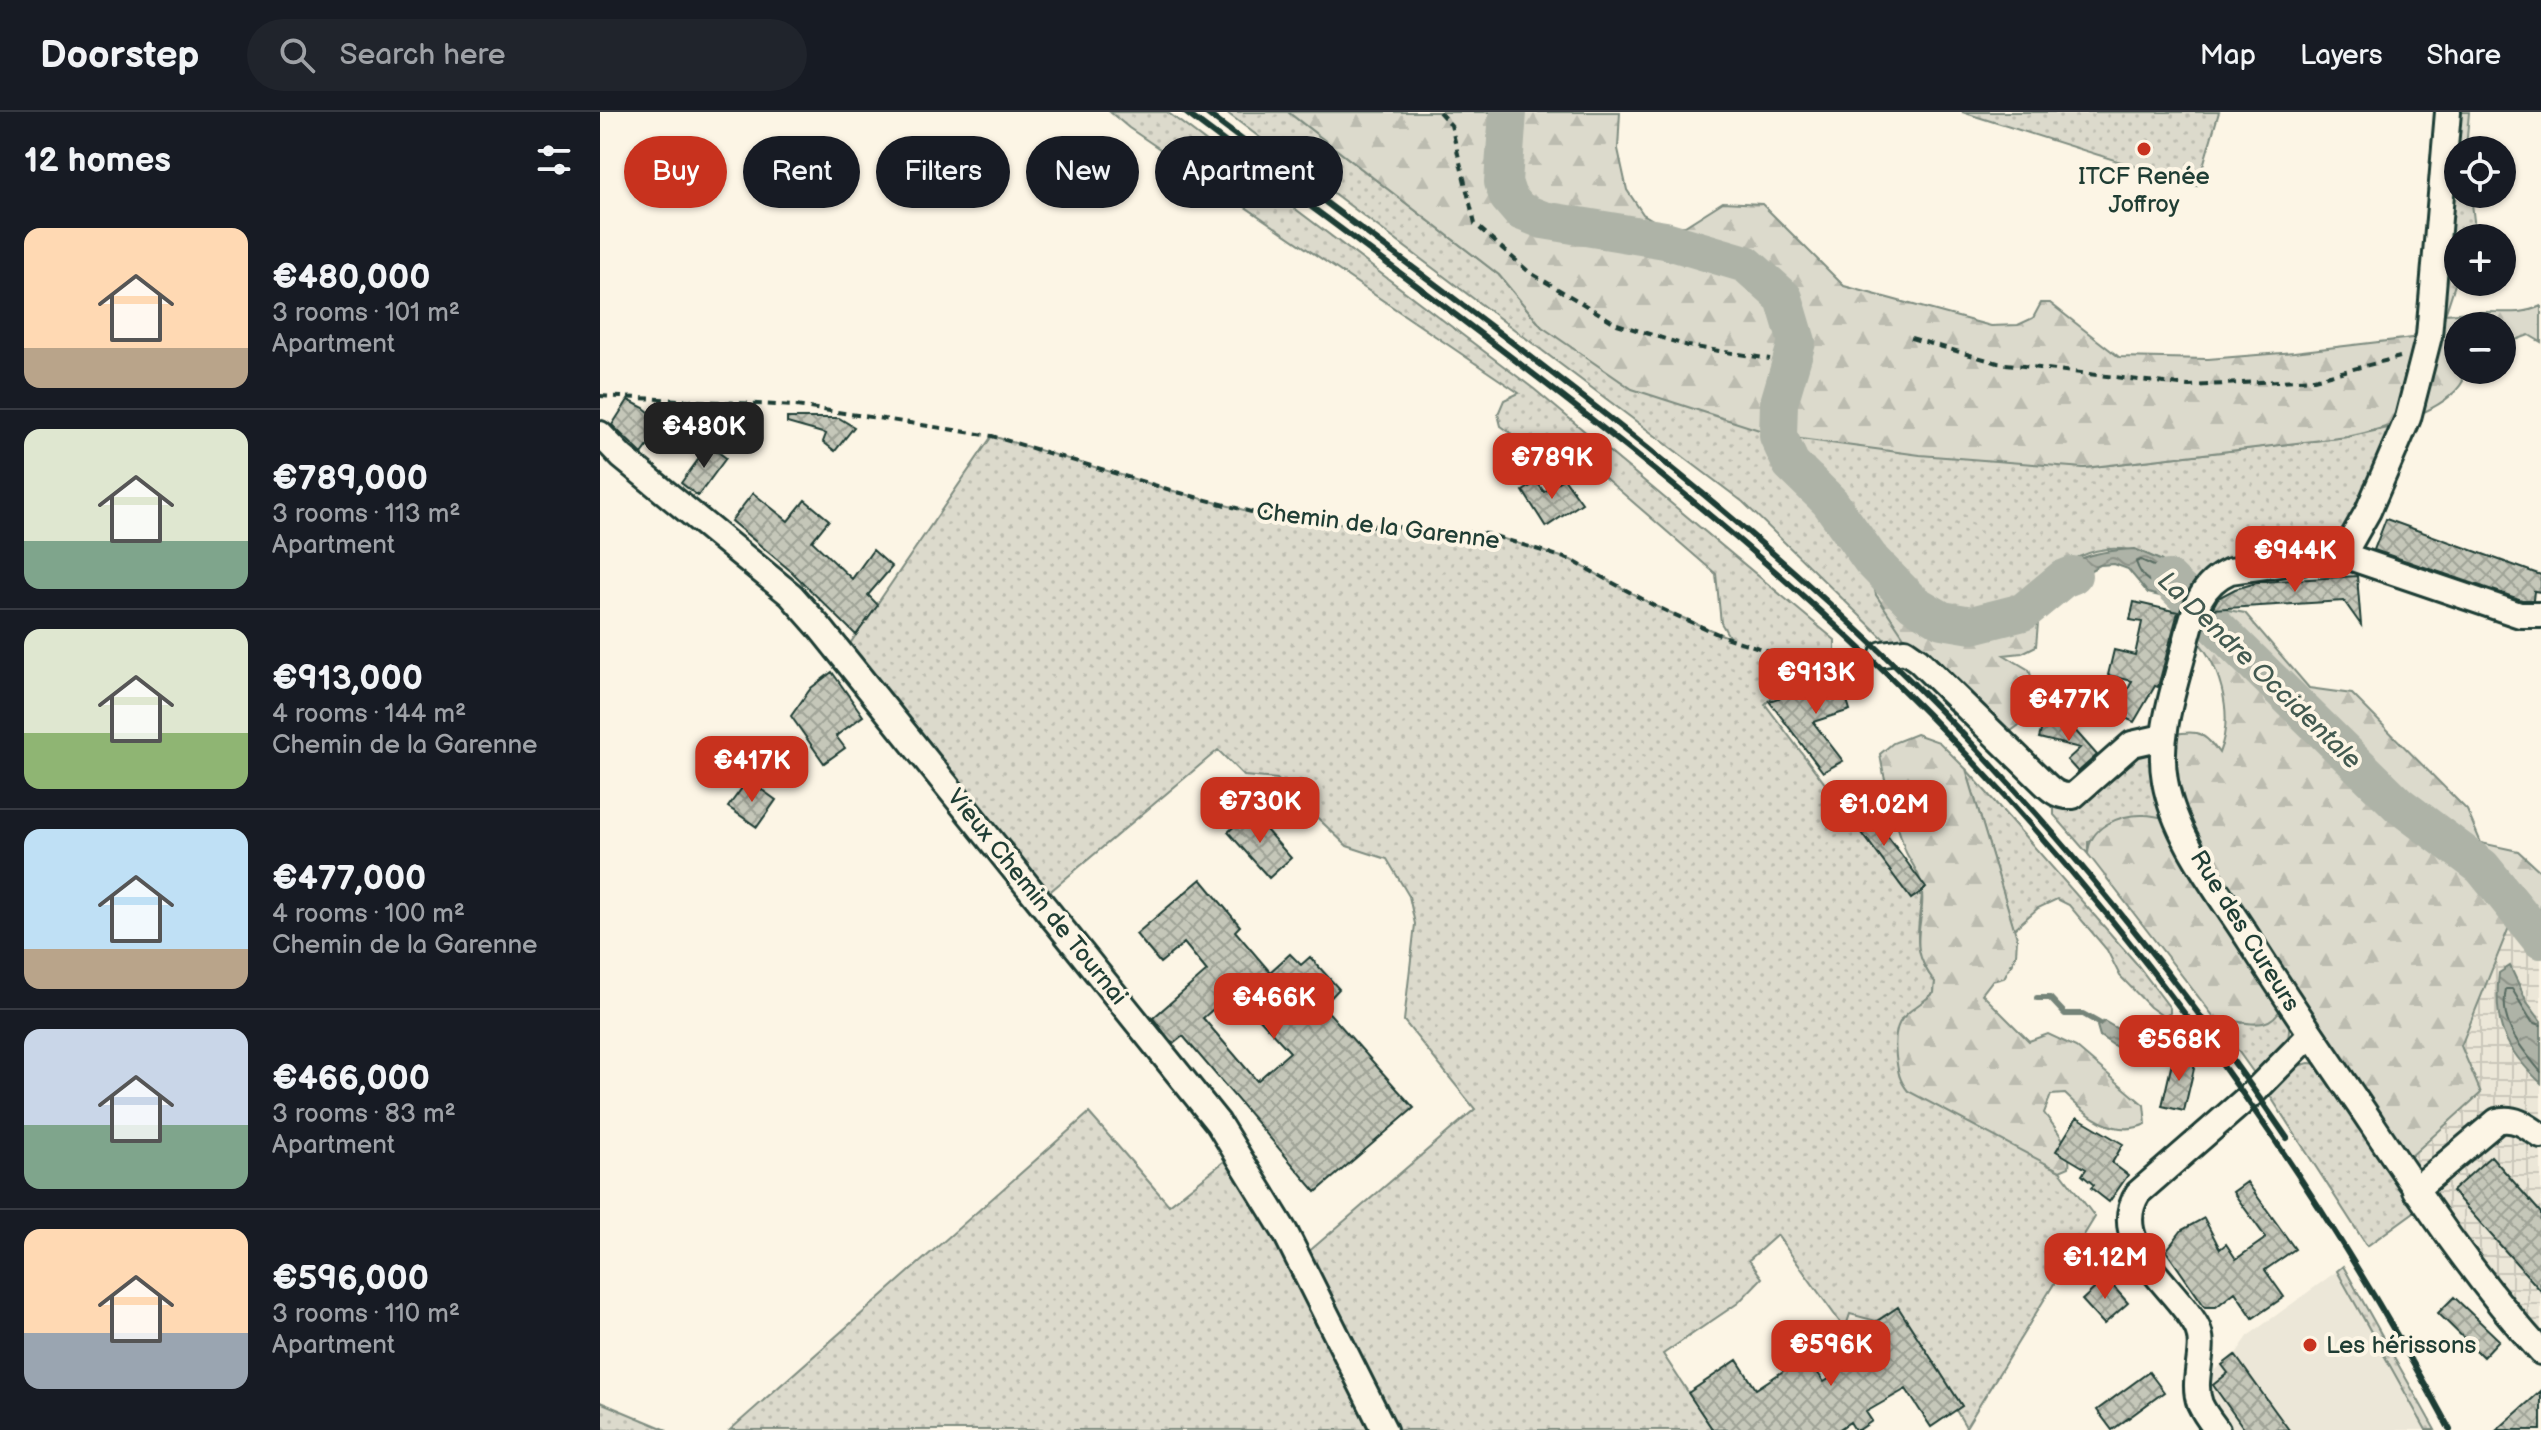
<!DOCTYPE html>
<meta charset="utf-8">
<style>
:root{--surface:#171b24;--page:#20242c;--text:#f1f3f6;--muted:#9ea1a6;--line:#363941;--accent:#c8321e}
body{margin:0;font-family:"Balsamiq Sans",sans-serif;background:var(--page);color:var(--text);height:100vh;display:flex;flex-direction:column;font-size:30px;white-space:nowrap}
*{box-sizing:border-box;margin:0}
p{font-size:26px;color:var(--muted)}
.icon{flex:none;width:44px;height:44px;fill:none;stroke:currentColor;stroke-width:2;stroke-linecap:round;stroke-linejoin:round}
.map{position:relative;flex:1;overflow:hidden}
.side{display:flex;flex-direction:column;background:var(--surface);width:600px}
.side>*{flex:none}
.guide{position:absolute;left:24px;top:24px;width:760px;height:72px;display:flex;gap:16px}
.tools{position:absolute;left:1844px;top:24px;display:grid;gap:16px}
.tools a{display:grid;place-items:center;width:72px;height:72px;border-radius:50%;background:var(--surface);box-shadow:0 2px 6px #0004;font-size:40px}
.price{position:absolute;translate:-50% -68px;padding:0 18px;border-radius:16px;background:var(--accent);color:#fff;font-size:26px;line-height:52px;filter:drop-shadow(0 2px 4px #0008)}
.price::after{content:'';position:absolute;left:50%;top:48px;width:24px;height:18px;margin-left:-12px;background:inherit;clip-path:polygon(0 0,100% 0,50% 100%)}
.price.selected{background:#222;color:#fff}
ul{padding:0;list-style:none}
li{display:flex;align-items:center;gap:24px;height:200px;padding:0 24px}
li+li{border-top:2px solid var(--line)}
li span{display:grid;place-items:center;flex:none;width:224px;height:160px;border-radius:16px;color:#555}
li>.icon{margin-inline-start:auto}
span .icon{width:96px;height:96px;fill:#fffc;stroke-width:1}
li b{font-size:34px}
h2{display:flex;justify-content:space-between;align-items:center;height:96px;padding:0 24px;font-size:34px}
.pill{padding:0 28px;border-radius:36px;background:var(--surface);box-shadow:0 2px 6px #0004;font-size:28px;line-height:72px}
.pill.selected{background:var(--accent);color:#fff}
header{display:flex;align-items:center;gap:48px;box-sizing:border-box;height:112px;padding:0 40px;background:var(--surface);border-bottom:2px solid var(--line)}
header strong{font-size:38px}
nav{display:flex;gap:44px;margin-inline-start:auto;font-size:28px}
.search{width:560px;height:72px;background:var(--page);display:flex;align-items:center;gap:20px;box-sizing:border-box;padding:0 28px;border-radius:44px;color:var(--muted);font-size:30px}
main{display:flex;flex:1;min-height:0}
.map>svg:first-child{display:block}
.built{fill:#ece7d8}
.industrial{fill:url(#industrial-grid)}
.grass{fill:url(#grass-dots);stroke:#7e8c80;stroke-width:2}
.forest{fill:url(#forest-firs);stroke:#7e8c80;stroke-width:2}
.water{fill:url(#water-waves);stroke:#758479;stroke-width:2}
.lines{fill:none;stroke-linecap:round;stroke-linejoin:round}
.shore{stroke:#586c62;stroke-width:2}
.stream{stroke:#758479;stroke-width:6}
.river{stroke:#aeb3a7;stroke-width:38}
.building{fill:url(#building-cross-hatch);stroke:#1f3d34;stroke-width:2;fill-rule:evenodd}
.minor-casing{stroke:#1f3d34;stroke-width:30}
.path{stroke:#1f3d34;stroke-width:4;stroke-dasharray:8 6;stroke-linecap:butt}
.minor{stroke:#fcf5e5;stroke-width:24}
.rail{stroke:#1f3d34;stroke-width:6}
.poi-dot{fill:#c8321e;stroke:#fcf5e5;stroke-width:3}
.labels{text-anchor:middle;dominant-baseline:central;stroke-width:8;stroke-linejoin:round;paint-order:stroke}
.poi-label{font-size:24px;fill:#1f3d34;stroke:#fcf5e5}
.street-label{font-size:24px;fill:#1f3d34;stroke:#fcf5e5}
.water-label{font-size:26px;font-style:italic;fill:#435a51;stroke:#fcf5e5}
</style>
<header>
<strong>Doorstep</strong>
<div class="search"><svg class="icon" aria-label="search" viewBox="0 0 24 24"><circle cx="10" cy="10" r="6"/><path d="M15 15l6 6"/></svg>Search here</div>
<nav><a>Map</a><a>Layers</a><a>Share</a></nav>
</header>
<main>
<section class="side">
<h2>12 homes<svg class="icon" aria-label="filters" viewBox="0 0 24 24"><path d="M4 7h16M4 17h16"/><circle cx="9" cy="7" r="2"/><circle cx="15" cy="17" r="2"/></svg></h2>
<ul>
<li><span style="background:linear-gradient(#ffd9b3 75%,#b9a48a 0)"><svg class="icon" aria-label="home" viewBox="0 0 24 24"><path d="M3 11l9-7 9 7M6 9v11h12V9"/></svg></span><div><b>€480,000</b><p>3 rooms · 101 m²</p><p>Apartment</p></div></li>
<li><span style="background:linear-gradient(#dfe7d0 70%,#7fa58c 0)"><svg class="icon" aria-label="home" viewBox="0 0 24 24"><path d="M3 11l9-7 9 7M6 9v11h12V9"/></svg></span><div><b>€789,000</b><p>3 rooms · 113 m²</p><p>Apartment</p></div></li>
<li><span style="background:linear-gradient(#dfe7d0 65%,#8fb573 0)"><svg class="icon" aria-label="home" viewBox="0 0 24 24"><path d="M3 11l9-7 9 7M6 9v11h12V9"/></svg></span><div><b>€913,000</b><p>4 rooms · 144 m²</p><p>Chemin de la Garenne</p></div></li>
<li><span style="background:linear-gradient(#bfe0f5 75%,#b9a48a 0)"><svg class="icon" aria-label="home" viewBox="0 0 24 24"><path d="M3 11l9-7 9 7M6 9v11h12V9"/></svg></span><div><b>€477,000</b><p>4 rooms · 100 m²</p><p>Chemin de la Garenne</p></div></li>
<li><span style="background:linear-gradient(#c9d6e8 60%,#7fa58c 0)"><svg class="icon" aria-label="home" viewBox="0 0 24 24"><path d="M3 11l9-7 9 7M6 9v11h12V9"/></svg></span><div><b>€466,000</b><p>3 rooms · 83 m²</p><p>Apartment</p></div></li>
<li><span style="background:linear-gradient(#ffd9b3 65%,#9aa5b1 0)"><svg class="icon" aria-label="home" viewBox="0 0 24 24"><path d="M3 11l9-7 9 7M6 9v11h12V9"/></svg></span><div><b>€596,000</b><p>3 rooms · 110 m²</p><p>Apartment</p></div></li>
</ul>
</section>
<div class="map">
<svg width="1941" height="1318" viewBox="0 0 1941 1318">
<defs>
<pattern id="industrial-grid" width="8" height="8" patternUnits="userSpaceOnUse" patternTransform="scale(2)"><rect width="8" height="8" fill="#ece7d8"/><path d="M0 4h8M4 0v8" fill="none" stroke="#cac7ba"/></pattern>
<pattern id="grass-dots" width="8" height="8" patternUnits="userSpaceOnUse" patternTransform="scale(2)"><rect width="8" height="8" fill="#dcdacc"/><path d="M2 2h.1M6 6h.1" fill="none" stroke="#bcbcb0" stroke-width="1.8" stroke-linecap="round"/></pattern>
<pattern id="forest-firs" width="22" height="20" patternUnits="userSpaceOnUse" patternTransform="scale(2)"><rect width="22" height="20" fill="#dcdacc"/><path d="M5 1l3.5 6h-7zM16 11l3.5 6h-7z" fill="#bcbcb0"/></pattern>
<pattern id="water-waves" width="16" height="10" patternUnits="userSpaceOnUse" patternTransform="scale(2)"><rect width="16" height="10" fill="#aeb3a7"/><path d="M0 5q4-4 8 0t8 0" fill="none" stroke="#8d9389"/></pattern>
<pattern id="building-cross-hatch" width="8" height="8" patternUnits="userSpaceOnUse" patternTransform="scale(2)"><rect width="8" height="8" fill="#c5c7b9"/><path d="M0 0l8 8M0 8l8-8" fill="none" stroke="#9fa397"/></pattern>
</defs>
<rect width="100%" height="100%" fill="#fcf5e5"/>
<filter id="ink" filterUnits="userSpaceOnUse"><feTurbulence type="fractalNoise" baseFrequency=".0125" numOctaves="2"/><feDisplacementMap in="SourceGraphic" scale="16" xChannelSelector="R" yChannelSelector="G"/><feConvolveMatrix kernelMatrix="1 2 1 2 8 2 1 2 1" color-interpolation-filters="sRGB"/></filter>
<g filter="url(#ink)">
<path class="built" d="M1737 1159 1826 1318H1617L1606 1264 1635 1243 1649 1223Z"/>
<path class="industrial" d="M1916 797 1941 828V1240L1800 1054 1861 934Z"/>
<path class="grass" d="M510 0H567L934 277 1235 528V546L1200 544 1198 561 1165 592 1311 786 1322 782C1318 817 1311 840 1335 870L1334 881 1301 907 1447 1053 1460 1059 1495 1105 1366 1315 1356 1298 1362 1294 1298 1196 1276 1209 1250 1202 1245 1217 1177 1123 1149 1148 1162 1166 1138 1191 1063 1242 1113 1318H130L489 1001 569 1093 636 1040 699 1148 875 997 804 909 815 812 809 784 787 747 747 734 677 667 644 664 618 638 440 788 243 542 392 324 577 380 655 401 711 409 888 422 971 448 1055 494 1130 526 1121 511 1116 462 974 339 948 329 915 324 901 314 898 302 904 288 919 281 529 16Z
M626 0H688L899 163 942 215 1484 356 1747 325 1788 316 1808 306 1736 433 1603 478C1570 449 1524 423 1479 445 1462 454 1446 473 1431 486L1434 492C1410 508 1369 519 1341 508 1331 504 1322 497 1313 491L1304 526 1306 532 1286 529 1143 390Z
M1362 0H1619L1597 74Z
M1848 0H1869L1866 38H1858V82H1871L1874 109 1872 126H1858V163L1845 203 1832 202Z
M1563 625 1577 709 1488 730V742L1454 703V681Z
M1366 657 1536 851 1570 896V901L1564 905 1550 895 1520 864 1507 838 1469 793 1457 787 1438 796 1414 817Z
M1684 887C1697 930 1686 935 1656 964L1614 905 1633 907 1642 911Z
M1709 951 1719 952 1825 1092 1767 1134 1663 973 1689 956Z
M1743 1154 1835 1318H1826L1737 1159Z
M0 1290 67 1318H0Z"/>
<path class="forest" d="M688 0H1020L1018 37 1027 78 1043 102 1063 114H1085L1123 90 1162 92 1244 174 1391 214 1418 213 1433 206 1441 191H1450L1519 245 1608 247 1694 240 1829 224 1832 202C1848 203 1862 200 1877 200 1899 199 1920 204 1941 194V230L1929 223 1902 233V214H1858V258L1863 269C1847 299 1780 318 1747 325L1484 356 1320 343 1178 324 1032 277 942 215 899 163Z
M1267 442C1303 481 1333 524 1393 508 1407 504 1421 501 1434 492L1439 499 1436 534 1422 541 1404 543 1429 558 1436 579 1429 606 1411 619 1390 618 1306 532 1304 525 1276 483Z
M1603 478 1619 486 1628 498 1645 501 1709 576 1752 582 1867 698 1881 731 1918 739 1941 760V828L1916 798 1861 934 1881 981 1800 1054 1684 887C1674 926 1641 908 1614 905L1488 742C1489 715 1519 702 1545 703 1555 703 1566 707 1576 709L1563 625C1593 618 1602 616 1619 641 1635 602 1620 548 1589 520Z
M1316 622 1339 630 1366 657 1417 826 1416 843 1404 866 1392 869 1382 882 1429 929 1448 922 1476 935 1544 993 1546 1012C1515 1026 1487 1004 1465 982L1451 983 1444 1001C1456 1017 1472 1035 1469 1055L1460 1059 1308 979C1299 968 1298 960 1296 945 1292 904 1304 905 1334 881L1335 870C1303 830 1328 812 1321 771 1319 759 1309 749 1305 738 1295 707 1285 674 1280 642L1293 631Z"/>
<path class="water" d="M1535 437 1560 448 1603 478 1595 502 1576 488 1548 481 1528 457 1514 452 1500 453 1471 469 1439 499 1431 486C1473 449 1477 440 1535 437Z
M1910 854 1927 890 1941 909V971C1904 936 1893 912 1899 861Z
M1504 909 1531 925 1533 935 1522 939 1500 924 1497 914Z"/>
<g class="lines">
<path class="shore" d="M1585 485C1566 470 1546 480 1536 450L1541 448 1556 455 1590 477
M1941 913 1932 910 1912 877H1906C1899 911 1920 935 1941 960"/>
<path class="stream" d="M1437 886H1450L1465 902H1483L1499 911"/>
<path class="river" d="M908 0 903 70 908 85 920 99 943 108 1065 128 1146 152 1184 186 1197 230 1179 291 1178 324 1191 352 1229 389 1271 448 1313 491 1342 508 1372 513 1423 500 1463 467 1473 463
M1568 467 1799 693 1882 755 1941 828"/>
</g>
<path class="building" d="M28 288 44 296 64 312 42 342 12 313Z
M187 306H239L254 315 235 339 223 330 226 322 187 311Z
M109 333 126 346 98 384 81 371Z
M964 366 982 391 946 415 923 379 937 370 944 380Z
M153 381 188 409 205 388 229 408 212 429 252 467 273 438 292 455 268 483 278 493 256 523 192 460 131 409Z
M1786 407 1941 463V480L1934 479 1933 488H1922L1774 438Z
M1757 464 1761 513 1744 489 1612 497 1618 486 1635 477 1660 470Z
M1534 490 1578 500 1558 575 1555 574 1534 610 1516 602 1532 569 1508 563 1514 538 1535 543 1542 510 1530 508Z
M232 560 263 604 236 624 245 636 224 651 191 604 211 576Z
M1249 563 1257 585 1247 588 1250 598 1213 610 1243 649 1223 660 1169 589Z
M1444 608 1473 616 1497 643 1478 660 1467 648 1480 636 1439 626Z
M148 668 176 688 157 715 128 695Z
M1258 684 1326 776 1311 787 1243 695Z
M650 700 691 746 669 766 628 720Z
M601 767 640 814 635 819 670 860 690 842 701 853 710 845 739 877 723 894 814 996 716 1080 583 924 573 932 553 906 607 859 584 831 560 851 536 822ZM634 879 690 940 657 969 603 906Z
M1574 942 1596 948 1584 999 1562 994Z
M1477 1005 1523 1032 1512 1051 1528 1063 1509 1090 1491 1076 1494 1073 1482 1063 1486 1057 1456 1039Z
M1891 1044 1941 1101V1179L1852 1079Z
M1647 1070 1695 1137 1665 1158 1684 1185 1653 1206 1635 1180 1616 1195H1605L1566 1139 1582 1118 1604 1106 1620 1137 1626 1132 1636 1147 1666 1126 1633 1080Z
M1506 1166 1528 1191 1504 1212 1482 1188Z
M1854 1185 1899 1228 1883 1245 1838 1201Z
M1298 1195 1362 1294 1331 1315 1306 1277 1266 1300 1272 1309 1259 1318H1255L1250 1310 1238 1318H1113L1088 1281 1137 1248 1156 1277 1206 1244 1224 1270 1276 1236 1264 1218Z
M1635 1243 1665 1285 1689 1318H1645L1613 1273 1628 1261 1622 1253Z
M1549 1260 1564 1280 1512 1318 1497 1298Z
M1941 1279V1318H1897Z"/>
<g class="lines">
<defs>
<path id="minor" d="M0 322 22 345 191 483 221 517 618 1011 685 1120 784 1318
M1743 443 1768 399 1808 306 1829 224 1848 0
M1941 503H1920L1743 443 1630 459C1596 474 1593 505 1584 538 1573 581 1557 624 1565 669 1575 727 1619 780 1650 829 1688 889 1728 947 1768 1006 1822 1087 1875 1167 1941 1240
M1283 542 1305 539 1318 548 1444 671C1453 680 1460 685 1473 684L1532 632 1563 625
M1815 1078 1897 1009C1914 1004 1927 1014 1941 1024
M1617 1318C1611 1310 1604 1301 1600 1292 1590 1266 1609 1236 1596 1213 1573 1173 1507 1130 1538 1081L1655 979 1711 922"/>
</defs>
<use href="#minor" class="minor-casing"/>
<path class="path" d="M839 0 851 13 875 112 929 160 1017 212 1088 234 1170 247
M1311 226 1398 251 1589 274 1714 267 1800 245
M0 284 196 294 284 307 392 324 577 380 655 401 711 409 888 422 971 448 1055 494 1122 524 1177 542 1235 546 1262 544"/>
<use href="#minor" class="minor"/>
<path class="rail" d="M585 0C816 175 1056 343 1267 543 1500 764 1698 1035 1850 1318
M605 0C835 174 1074 341 1282 541 1434 687 1568 851 1687 1026"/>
</g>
</g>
<g class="poi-dot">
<circle cx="1544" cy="37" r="8"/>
<circle cx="1710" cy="1233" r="8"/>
</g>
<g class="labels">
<g class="poi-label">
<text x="1544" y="64">ITCF Renée<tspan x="1544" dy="28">Joffroy</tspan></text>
<text x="1726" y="1233" text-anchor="start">Les hérissons</text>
</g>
<g class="street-label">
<text transform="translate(778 414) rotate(7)">Chemin de la Garenne</text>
<text transform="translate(437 785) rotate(51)">Vieux Chemin de Tournai</text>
<text transform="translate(1645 819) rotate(58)">Rue des Cureurs</text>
</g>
<g class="water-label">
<text transform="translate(1659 559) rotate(44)">La Dendre Occidentale</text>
</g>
</g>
</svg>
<div class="tools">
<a><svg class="icon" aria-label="locate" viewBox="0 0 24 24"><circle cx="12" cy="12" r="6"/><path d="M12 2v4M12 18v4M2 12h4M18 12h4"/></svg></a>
<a>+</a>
<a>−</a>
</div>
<b class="price selected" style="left:104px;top:358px">€480K</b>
<b class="price" style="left:952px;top:389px">€789K</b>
<b class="price" style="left:1695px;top:482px">€944K</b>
<b class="price" style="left:1216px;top:604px">€913K</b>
<b class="price" style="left:1469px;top:631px">€477K</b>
<b class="price" style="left:152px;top:692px">€417K</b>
<b class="price" style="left:660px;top:733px">€730K</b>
<b class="price" style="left:1284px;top:736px">€1.02M</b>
<b class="price" style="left:674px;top:929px">€466K</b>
<b class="price" style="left:1579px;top:971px">€568K</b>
<b class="price" style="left:1505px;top:1189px">€1.12M</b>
<b class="price" style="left:1231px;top:1276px">€596K</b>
<div class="guide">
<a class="pill selected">Buy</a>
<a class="pill">Rent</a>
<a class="pill">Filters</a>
<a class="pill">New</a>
<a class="pill">Apartment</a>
</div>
</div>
</main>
